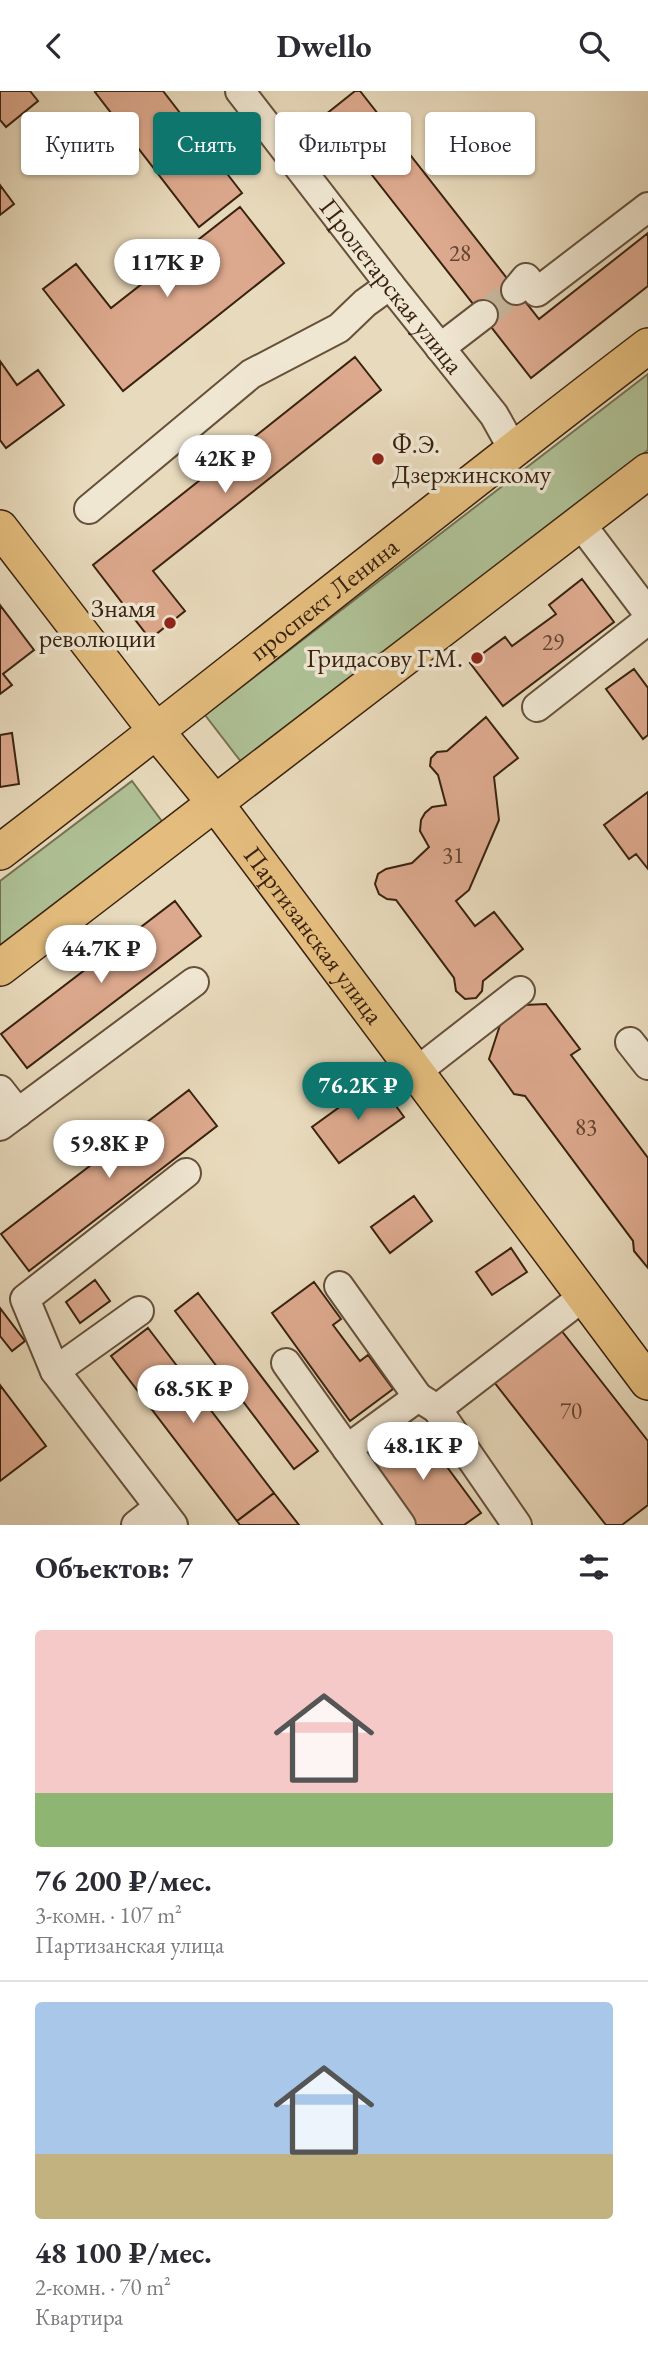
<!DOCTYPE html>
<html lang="ru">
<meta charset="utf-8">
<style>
:root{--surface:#fff;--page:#f7f7f7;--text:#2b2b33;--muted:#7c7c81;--line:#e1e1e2;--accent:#0f766e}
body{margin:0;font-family:"EB Garamond",serif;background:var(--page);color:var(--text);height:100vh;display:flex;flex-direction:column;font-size:26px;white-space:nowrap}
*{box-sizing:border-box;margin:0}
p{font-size:23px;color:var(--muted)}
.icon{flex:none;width:38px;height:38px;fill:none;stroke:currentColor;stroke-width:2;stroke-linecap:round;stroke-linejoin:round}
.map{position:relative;height:1434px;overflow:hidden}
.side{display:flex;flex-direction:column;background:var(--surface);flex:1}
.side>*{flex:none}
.banner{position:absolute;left:21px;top:21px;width:607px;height:63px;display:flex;gap:14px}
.price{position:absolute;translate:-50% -60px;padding:0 16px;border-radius:24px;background:#fff;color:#222;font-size:23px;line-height:46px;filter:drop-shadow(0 2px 4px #0008)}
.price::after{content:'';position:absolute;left:50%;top:42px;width:21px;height:16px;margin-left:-10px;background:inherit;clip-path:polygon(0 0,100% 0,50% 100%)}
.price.selected{background:var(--accent);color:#fff}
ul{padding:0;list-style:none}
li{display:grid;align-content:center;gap:14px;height:371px;padding:0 35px}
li+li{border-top:2px solid var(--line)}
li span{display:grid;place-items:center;height:217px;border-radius:7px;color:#555}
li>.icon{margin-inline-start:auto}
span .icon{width:126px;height:126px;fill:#fffc;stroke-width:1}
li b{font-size:30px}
h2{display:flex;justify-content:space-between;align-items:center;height:84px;padding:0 35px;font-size:30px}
.chip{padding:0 24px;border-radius:7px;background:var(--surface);box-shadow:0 2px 5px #0004;font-size:24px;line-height:63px}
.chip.selected{background:var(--accent);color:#fff}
header{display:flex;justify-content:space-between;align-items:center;height:91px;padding:0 35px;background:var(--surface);font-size:32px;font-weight:700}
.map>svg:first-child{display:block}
.green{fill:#afc196;stroke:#747252;stroke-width:2}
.building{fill:#dda98e;stroke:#39220f;stroke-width:2}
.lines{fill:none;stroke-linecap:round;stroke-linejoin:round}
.minor-tunnel{stroke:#c5b599;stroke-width:28;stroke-dasharray:28 14;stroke-linecap:butt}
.minor-casing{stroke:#65503a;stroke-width:32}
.major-casing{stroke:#39220f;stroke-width:38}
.minor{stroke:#f0e7d3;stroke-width:28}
.major{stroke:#e4bd7e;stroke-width:35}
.poi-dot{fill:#8f2418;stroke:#f0e7d3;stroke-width:2.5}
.labels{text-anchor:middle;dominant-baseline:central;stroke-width:7;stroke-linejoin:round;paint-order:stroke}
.number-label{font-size:23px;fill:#62442f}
.street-label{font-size:26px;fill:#39220f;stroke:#f0e7d3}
.poi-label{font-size:26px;fill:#39220f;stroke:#f0e7d3;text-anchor:end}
</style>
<header><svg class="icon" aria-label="back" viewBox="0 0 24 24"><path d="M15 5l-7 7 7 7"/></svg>Dwello<svg class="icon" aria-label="search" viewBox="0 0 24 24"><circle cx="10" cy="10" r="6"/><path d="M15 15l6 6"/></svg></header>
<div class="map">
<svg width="648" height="1434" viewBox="0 0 648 1434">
<rect width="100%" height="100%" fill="#e8dabc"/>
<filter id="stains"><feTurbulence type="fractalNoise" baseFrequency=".00286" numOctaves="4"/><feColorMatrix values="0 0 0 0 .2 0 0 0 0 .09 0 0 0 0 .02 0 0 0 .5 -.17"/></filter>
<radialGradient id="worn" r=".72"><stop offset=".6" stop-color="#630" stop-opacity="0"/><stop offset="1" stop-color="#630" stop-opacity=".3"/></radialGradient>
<path class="green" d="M648 283V359L242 672 205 624Z
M132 690 164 733 0 857V790Z"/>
<path class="building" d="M0 0H30L38 10 6 36 0 29Z
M97 0H163L242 102 199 136 95 1Z
M355 0H360L539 228 648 142V195L531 287 325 24Z
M0 94 14 113 0 124Z
M240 116 284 172 123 300 43 198 76 173 111 217Z
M355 266 381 299 153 480 185 520 150 548 93 474Z
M0 270 17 294 38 279 64 314 6 357 0 349Z
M582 488 614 531 503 615 470 572 505 546 512 555 556 523 549 514Z
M0 514 34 559 3 583 12 594 0 603Z
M634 578 648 597V644L643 648 606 598Z
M486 626 518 667 494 686 499 729 469 799 456 810 475 835 494 821 523 858 483 890 482 900 476 907 465 908 456 900 454 887 396 809 387 808 379 803 375 793 378 783 386 778 412 772 429 756 420 740 421 729 425 722 432 716 446 714 438 684 430 675 431 667 437 661 447 660Z
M12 642 19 693 0 696V644Z
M648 701V778L636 763 629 768 604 734Z
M175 810 201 845 27 977 1 943Z
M546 913 580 958 571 964 648 1067V1177L634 1160 633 1150 525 1005 514 1003 489 968 500 934 524 914Z
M377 989 404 1026 339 1072 312 1036Z
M189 999 217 1035 29 1180 1 1143Z
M414 1105 432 1130 390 1162 371 1136Z
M511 1157 527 1181 492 1204 476 1181Z
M95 1189 110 1210 80 1232 66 1211Z
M314 1191 341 1228 333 1234 360 1270 368 1264 393 1298 350 1330 272 1222Z
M198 1202 318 1360 294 1378 175 1220Z
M0 1217 25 1250 12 1260 0 1245Z
M148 1237 274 1402 237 1430 111 1265Z
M561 1239 648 1350V1414L622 1434H606L494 1291Z
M0 1294 46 1355 0 1390Z
M416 1334 481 1422 464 1434H415L368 1370Z
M274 1402 299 1434H240L237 1430Z"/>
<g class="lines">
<path class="minor-tunnel" d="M483 224 516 199"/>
<defs>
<g id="minor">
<path id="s1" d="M240 0 390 194 494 324 513 358"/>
<path d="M516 199 526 187 537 201 648 116"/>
<path d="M440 257 483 224"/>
<path d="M89 418 251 283 339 237 365 212 390 194"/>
<path d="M580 432 648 522"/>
<path d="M537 616 648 529"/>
<path d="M630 951 648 974"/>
<path d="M416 981 520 900"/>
<path d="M0 999 18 1022"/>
<path d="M0 1035 194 891"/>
<path d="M339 1195 418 1306 437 1318 517 1434"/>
<path d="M286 1272 401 1434"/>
<path d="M55 1280 139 1220"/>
<path d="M437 1318 584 1205"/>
<path d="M347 1358 418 1306"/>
<path d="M136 1434 159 1416"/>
<path d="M173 1434 55 1280 25 1208 186 1082"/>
</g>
<g id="major">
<path id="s2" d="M0 437 157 641 215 712 648 1291"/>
<path id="s3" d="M0 761C217 595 430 421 648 255"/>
<path d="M0 877 648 380"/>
</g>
</defs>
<use href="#minor" class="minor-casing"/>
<use href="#major" class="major-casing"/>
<use href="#minor" class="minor"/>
<use href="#major" class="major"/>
</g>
<g class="poi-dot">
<circle cx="378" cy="368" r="7"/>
<circle cx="170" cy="532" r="7"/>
<circle cx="477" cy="567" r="7"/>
</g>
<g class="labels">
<g class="number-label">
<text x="460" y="162">28</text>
<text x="553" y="551">29</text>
<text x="453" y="764">31</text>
<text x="586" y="1036">83</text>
<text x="571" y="1320">70</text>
</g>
<g class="street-label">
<text stroke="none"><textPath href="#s1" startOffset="247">Пролетарская улица</textPath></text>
<text stroke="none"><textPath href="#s3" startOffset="411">проспект Ленина</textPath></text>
<text stroke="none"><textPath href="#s2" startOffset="514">Партизанская улица</textPath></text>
</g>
<g class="poi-label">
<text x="392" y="353" text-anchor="start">Ф.Э.<tspan x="392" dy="30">Дзержинскому</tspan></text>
<text x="156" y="517">Знамя<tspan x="156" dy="30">революции</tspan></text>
<text x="463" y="567">Гридасову Г.М.</text>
</g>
</g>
<rect width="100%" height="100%" filter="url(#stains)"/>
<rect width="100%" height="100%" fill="url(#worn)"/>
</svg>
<b class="price" style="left:167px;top:208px">117K ₽</b>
<b class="price" style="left:225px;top:404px">42K ₽</b>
<b class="price" style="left:101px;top:894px">44.7K ₽</b>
<b class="price selected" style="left:358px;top:1031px">76.2K ₽</b>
<b class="price" style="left:109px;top:1089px">59.8K ₽</b>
<b class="price" style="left:193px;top:1334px">68.5K ₽</b>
<b class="price" style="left:423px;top:1391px">48.1K ₽</b>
<div class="banner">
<a class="chip">Купить</a>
<a class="chip selected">Снять</a>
<a class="chip">Фильтры</a>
<a class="chip">Новое</a>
</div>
</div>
<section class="side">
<h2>Объектов: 7<svg class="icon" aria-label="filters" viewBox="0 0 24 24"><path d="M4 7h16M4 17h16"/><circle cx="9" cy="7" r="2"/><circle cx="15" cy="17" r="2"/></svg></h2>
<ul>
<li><span style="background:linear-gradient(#f6c9c9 75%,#8fb573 0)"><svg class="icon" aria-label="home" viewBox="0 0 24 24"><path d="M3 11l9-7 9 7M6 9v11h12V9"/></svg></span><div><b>76 200 ₽/мес.</b><p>3-комн. · 107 m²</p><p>Партизанская улица</p></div></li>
<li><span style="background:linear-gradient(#a9c7e8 70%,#c2b280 0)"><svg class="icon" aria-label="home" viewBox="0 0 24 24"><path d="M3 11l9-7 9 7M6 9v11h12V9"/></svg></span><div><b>48 100 ₽/мес.</b><p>2-комн. · 70 m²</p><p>Квартира</p></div></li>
</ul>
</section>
